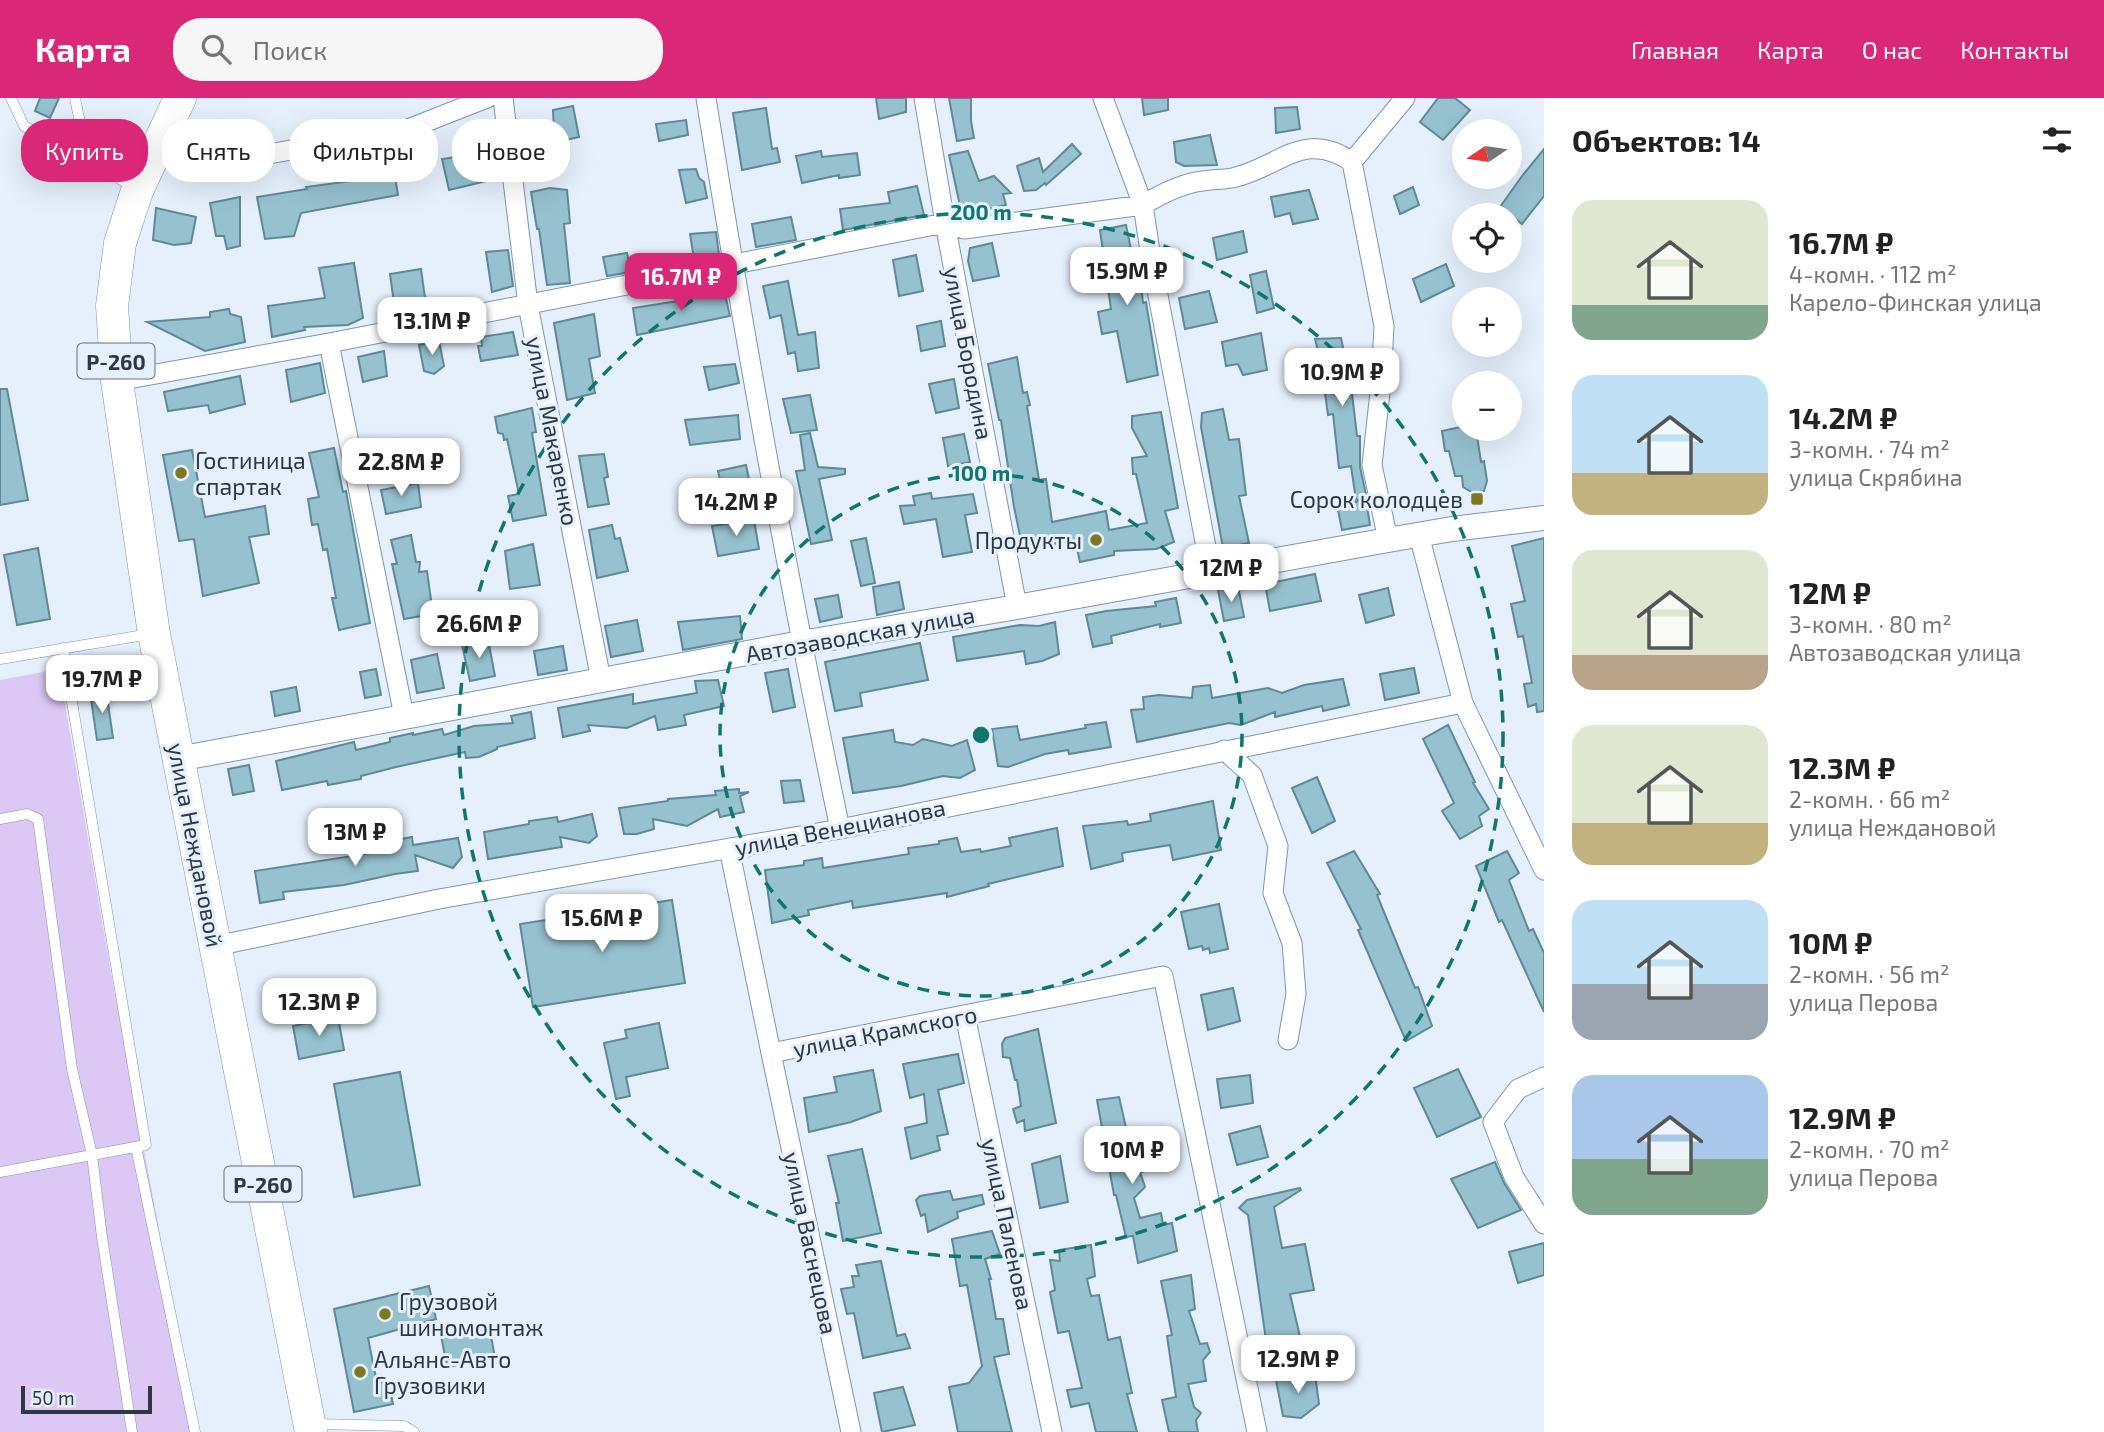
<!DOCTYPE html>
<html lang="ru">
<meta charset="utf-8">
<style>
:root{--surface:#fff;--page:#f6f6f6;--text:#222;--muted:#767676;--accent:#db2777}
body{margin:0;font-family:"Exo 2",sans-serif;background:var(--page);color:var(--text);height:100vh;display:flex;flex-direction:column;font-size:26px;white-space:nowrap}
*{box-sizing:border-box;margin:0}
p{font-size:23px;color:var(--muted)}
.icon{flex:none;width:38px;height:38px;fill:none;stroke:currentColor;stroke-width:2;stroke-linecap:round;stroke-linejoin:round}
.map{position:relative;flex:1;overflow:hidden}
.details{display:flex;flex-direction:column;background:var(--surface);width:560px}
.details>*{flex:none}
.hud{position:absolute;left:21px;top:21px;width:665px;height:63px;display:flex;gap:14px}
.needle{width:46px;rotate:257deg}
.buttons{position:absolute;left:1452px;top:21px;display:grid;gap:14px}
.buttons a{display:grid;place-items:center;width:70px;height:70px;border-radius:50%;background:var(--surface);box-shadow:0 7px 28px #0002;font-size:35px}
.scale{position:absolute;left:21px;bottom:18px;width:131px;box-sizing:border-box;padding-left:7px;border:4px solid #2c3843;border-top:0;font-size:19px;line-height:24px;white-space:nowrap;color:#2c3843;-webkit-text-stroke:5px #e5f0fc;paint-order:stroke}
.price{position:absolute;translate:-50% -60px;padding:0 16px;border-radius:14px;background:#fff;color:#222;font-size:23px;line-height:46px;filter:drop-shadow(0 2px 4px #0008)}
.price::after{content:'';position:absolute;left:50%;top:42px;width:21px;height:16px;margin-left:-10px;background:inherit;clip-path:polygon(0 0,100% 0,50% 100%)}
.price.selected{background:var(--accent);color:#fff}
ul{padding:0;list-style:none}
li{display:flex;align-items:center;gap:21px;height:175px;padding:0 28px}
li span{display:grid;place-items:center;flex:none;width:196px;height:140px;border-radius:21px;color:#555}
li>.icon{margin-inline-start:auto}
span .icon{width:84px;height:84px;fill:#fffc;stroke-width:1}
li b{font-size:30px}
h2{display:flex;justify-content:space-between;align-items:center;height:84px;padding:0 28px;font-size:30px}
.chip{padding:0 24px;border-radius:28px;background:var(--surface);box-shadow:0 7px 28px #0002;font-size:24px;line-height:63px}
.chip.selected{background:var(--accent);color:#fff}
header{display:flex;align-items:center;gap:42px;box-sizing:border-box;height:98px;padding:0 35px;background:var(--accent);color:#fff}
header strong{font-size:33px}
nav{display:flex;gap:38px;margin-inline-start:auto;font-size:24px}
.search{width:490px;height:63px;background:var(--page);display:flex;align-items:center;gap:18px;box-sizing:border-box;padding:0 24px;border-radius:28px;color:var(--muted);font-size:26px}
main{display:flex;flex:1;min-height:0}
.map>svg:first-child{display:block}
.green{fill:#dcc7f5}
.building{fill:#96c1cf;stroke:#5f8996;stroke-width:2}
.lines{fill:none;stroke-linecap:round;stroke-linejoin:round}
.service-casing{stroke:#7b96b0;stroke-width:11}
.minor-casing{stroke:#7b96b0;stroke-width:21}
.tertiary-casing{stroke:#7b96b0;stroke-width:26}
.trunk-casing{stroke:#7b96b0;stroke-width:33}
.service{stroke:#fff;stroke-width:10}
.minor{stroke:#fff;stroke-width:19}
.tertiary{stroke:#fff;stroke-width:24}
.trunk{stroke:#fff;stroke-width:32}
.ring{fill:none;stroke:#0f766e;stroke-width:3.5;stroke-dasharray:12 9}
.poi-dot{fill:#7d781e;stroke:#e5f0fc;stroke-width:2.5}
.labels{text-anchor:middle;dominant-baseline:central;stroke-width:6;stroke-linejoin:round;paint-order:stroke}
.shield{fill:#e5f0fc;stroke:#646f7a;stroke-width:2}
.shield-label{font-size:21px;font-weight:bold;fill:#2c3843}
.street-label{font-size:23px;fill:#2c3843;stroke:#e5f0fc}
.poi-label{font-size:23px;fill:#2c3843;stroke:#e5f0fc;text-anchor:start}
.centre{fill:#0f766e;stroke:#e5f0fc;stroke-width:3.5}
.ring-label{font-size:21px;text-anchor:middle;font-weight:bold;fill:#0f766e;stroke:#e5f0fc;stroke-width:6;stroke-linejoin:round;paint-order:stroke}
</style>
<header>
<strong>Карта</strong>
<div class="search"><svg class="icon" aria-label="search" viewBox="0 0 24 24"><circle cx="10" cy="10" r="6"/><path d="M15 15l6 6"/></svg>Поиск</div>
<nav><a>Главная</a><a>Карта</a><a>О нас</a><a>Контакты</a></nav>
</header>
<main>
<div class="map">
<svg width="1544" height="1334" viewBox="0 0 1544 1334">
<rect width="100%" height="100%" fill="#e5f0fc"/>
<path class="green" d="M59 571 111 875 197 1334H0V582Z"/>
<path class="building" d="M40 0H59L50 20 35 13Z
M876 0H906V14L879 21Z
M949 0H971V23L974 40 957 43Z
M1142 0H1168V12L1144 17Z
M1438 0H1455L1470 12 1443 42 1420 24Z
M573 8 579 39 558 44 557 35H554L553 12Z
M1297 9 1300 31 1276 35 1275 10Z
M766 10 772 51 777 50 780 64 742 72 733 15Z
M686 22 688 37 659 43 656 26Z
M1210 37 1217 67 1184 68 1176 64 1174 44Z
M1072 46 1081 56 1046 87 1045 85 1036 92 1024 93 1017 68 1039 60 1043 74Z
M1544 51V98L1522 126 1500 109 1522 78Z
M821 53 822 59 857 55 860 77 839 80V77L802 85 796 58Z
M968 53 979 83 994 78 1011 95 1003 96 1006 107 962 117 949 57Z
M489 54 495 81 449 92 442 61Z
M696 71 699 80 704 84 707 100 686 105 679 72Z
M394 72 398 97 301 115 294 138 265 141 257 99 307 91 306 89 359 82 358 77Z
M917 88 924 117 843 132 840 111 890 105 888 94Z
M1413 89 1419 107 1400 116 1394 98Z
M550 90 567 92 570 125 564 126 570 185 547 187 539 131H537L531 94Z
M1309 92 1318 121 1293 126 1290 115 1275 119 1271 99Z
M240 99V148L227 151 224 138H216L210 105Z
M156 110 196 119 191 145 174 147 153 142Z
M791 119 796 142 756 149 752 126Z
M1126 127 1136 176H1140L1143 205 1146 204 1158 277 1127 284 1117 233 1102 236 1098 214 1111 211 1100 132Z
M1243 133 1247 154 1217 162 1213 140Z
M716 134 719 157 694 161 690 136Z
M992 145 999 178 973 183 968 163 970 150Z
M508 152 513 188 492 194 486 154Z
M627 155 631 174 607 178 603 159Z
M916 157 923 193 899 198 893 162Z
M354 165 363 220 348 227 304 229 305 232 272 239 268 208 325 200 319 170Z
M1446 166 1454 188 1421 204 1413 181Z
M421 171 426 207 411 213 395 212 390 176Z
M1266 173 1274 210 1257 215 1250 177Z
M788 183 798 237 815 234 819 270 798 273 795 254 788 256 781 217 770 220 763 188Z
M724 192 730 218 637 237 633 210 678 203Z
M1209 193 1217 224 1185 231 1179 200Z
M229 211 230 216 241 219 245 244 205 253 147 224 210 219V214Z
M594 216 600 258 589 261 595 295 567 302 554 225Z
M941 223 945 248 921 253 917 228Z
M513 234 518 257 481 263 478 248H482L481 239Z
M1261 235 1267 272 1243 277 1238 266 1226 268 1222 244Z
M1341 240 1351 287 1357 338H1360V369L1367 401 1356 402 1351 368 1339 370 1333 316 1328 317 1321 266 1315 241Z
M439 243 444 268 434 276 424 273 419 247Z
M384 253 387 278 363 284 358 259Z
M1017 259 1023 295 1027 294 1030 307 1027 308 1039 382 1046 381 1052 424 1106 413 1109 432 1147 425 1136 376H1133L1132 360 1147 358 1132 330V318L1161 314 1178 410 1165 413 1174 444 1156 451 1114 453V457L1080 464 1075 442 1023 452 1014 409 1001 322H999L988 266Z
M320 265 325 295 291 304 286 272Z
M735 266 739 285 709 292 704 269Z
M240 278 245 306 210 315 208 307 168 313 164 294Z
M954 281 959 310 936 315 929 286Z
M0 291H7L28 402 0 407Z
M810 297 817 332 791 335 783 301Z
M532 310 536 334 532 335 546 417 513 423 508 398 519 396 507 341 504 342 503 336 498 335 495 319Z
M1223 311 1229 342 1239 341 1246 397 1239 398 1249 445 1223 450 1201 329 1202 315Z
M738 317 740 341 690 347 685 322Z
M1465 328V331H1476L1481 364 1484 363 1487 383 1484 393 1473 395 1463 389 1462 378H1455L1449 353H1445L1442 333Z
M810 335 818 369 845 371V376L819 381 832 442 811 446 796 373 805 372 800 337Z
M964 336 970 364 948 368 943 340Z
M392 341 396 360 376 364 371 346Z
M334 350 343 394 346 393 370 525 339 532 332 500H336L327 451 323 452 318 426 312 427 308 401 319 399 309 355Z
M192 352 205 419 265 408 269 436 249 439 259 485 203 498 194 441 179 443 163 357Z
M604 356 608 379 604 380 609 406 588 409 579 358Z
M746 367 751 391 723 395 718 373Z
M418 385 421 409 386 416 381 392Z
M931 395 932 401 973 396 977 415 965 417 972 454 943 459 936 421 904 426 900 408 915 407 913 398Z
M1366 402 1370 427 1342 432 1337 407Z
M754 422 759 451 718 458 712 428Z
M612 427 615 441 620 440 628 473 597 480 589 432Z
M411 437 416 464H420L419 474 427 473 433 516 404 521 392 466H397L391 442Z
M866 440 875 485 861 488 851 443Z
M1544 440V613L1537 614 1536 606 1528 609 1524 586 1532 585 1523 538 1518 539 1511 506 1525 503 1512 448Z
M533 446 540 487 510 491 505 453Z
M38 450 50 521 17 527 4 457Z
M1315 476 1321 503 1270 513 1265 486Z
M899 484 904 511 877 517 873 489Z
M1238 488 1244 519 1224 523 1218 492Z
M1388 490 1394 517 1366 525 1359 497Z
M838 497 842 519 820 524 815 501Z
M1176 500 1181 525 1160 529V526L1111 538 1112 545 1093 549 1086 517 1106 513 1156 508 1155 504Z
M740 518 742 541 683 552 678 524Z
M637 522 643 553 611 559 605 528Z
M1055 524 1059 556 1042 563 1026 566 1024 553 957 563 953 539 1020 527 1039 528Z
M488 542 495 578 470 583 462 547Z
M920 545 928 582 860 595 862 608 835 613 825 564Z
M563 548 567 572 538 577 534 553Z
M437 556 444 590 417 595 411 562Z
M1414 570 1419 595 1385 602 1380 576Z
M376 571 381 597 365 600 360 574Z
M788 571 795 609 773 614 765 575Z
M1343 581 1349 607 1323 613 1322 608 1275 619V614L1241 627 1229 625 1137 644 1131 612 1144 611 1143 599 1159 597 1192 600 1193 589 1210 587 1212 600 1268 590 1282 595 1304 587Z
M718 582 724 608 684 617 686 627 658 632 655 618 627 630 588 627 590 633 563 639 558 610 633 596V606L697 595 695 583Z
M296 589 300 613 275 618 271 594Z
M106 592 113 640 97 642 90 594Z
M531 614 535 640 497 649V651L479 659 466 660 465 654 396 669 361 678V681L328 687 327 683 282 692 276 663 354 644 356 652 390 644V640L413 635V637L442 631 444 637 474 628 513 625 511 618Z
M1106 624 1111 649 1069 656 1068 652 1045 656 1008 669 998 668 992 631 1017 628 1020 642 1086 630 1085 627Z
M1448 627 1475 684 1473 685 1489 711 1479 718 1482 728 1460 741 1442 713 1454 705 1423 641Z
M893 632 895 644 913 647 923 641 952 648 967 642 975 672 960 680 943 678 901 688 853 695 843 640Z
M249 667 254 693 233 697 228 671Z
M1317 679 1335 723 1312 735 1292 690Z
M800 682 804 703 784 705 781 683Z
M739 691V695L749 694 740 698 744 714 720 719 718 711 687 728 653 721 654 731 637 736H624L619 710 668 703V701L716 697 715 693Z
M1213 703 1221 752 1173 762 1170 747 1122 755 1123 763 1091 771 1083 728 1127 723 1128 727 1151 723 1150 716Z
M592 716 597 738 589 745 560 739 562 749 488 761 484 734 529 726V723L557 719 558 724Z
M1057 730 1063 768 988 786 989 788 947 799V795L853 810 852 803 808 812 809 817 772 825 765 772 804 767V763L822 760 823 770 909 756 908 750 939 746V743L957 740 961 754 980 751 981 754 1011 748 1009 740Z
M412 739 413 747 458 740 462 759 453 770 415 757 418 773 395 776 344 787 283 794 284 801 260 805 255 773 391 752 390 743Z
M1354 753 1380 796 1377 797 1415 890 1418 889 1432 928 1406 943 1358 832 1361 831 1327 765Z
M1507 753 1519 775 1509 782 1529 833 1533 831 1544 855V914L1502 822 1499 824 1476 768Z
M672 802 685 885 533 909 520 826Z
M1219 806 1228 851 1210 855 1209 850 1203 852 1202 848 1189 851 1181 814Z
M1233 890 1240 923 1208 932 1201 897Z
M338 919 344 952 299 961 293 928Z
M659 925 668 970 626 979 630 998 616 1001 604 945 627 940 625 932Z
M1038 931 1056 1025 1025 1033 1024 1022 1017 1025 1013 1011 1021 1008 1017 982H1015L1010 960 1003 959 1002 946 1005 940Z
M958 956 964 985 938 992 948 1036 937 1038 940 1052 911 1061 905 1030 927 1025 924 996 910 1000 903 966Z
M1458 971 1481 1019 1437 1039 1414 990Z
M873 972 881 1013 851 1024 809 1034 804 1000 837 994 834 979Z
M400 974 420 1087 354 1099 334 986Z
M1250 977 1253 1005 1221 1010 1217 981Z
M1119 999 1130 1047 1132 1046 1134 1056 1145 1053 1149 1072 1140 1074 1145 1089 1134 1100 1140 1120 1161 1115 1163 1127 1172 1125 1177 1153 1138 1165 1133 1138 1126 1139 1116 1097H1114L1097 1002Z
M1260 1028 1268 1059 1237 1067 1229 1036Z
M862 1051 881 1135 843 1143 836 1105H839L828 1058Z
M1060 1058 1068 1104 1040 1110 1032 1066Z
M1495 1064 1504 1085 1521 1112 1478 1130 1451 1081Z
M1300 1090 1301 1092 1274 1109 1282 1150 1305 1146 1314 1192 1290 1196 1301 1243 1288 1255 1268 1256 1248 1117 1239 1110 1247 1102Z
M950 1093 953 1102 982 1097 984 1106 957 1114 958 1120 928 1134 925 1116 921 1118 916 1102 920 1098Z
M992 1133 1000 1156 985 1161 991 1181H989L996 1221H1003L1009 1256 994 1259 1012 1334H958L949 1289 969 1285 982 1268 967 1187 960 1188 952 1141Z
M1544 1145V1177L1518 1185 1509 1154Z
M1091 1147 1095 1178 1087 1181 1091 1198 1099 1197 1108 1242 1120 1239 1132 1295 1127 1296 1137 1334H1096L1089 1305 1071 1309 1067 1292 1082 1290 1069 1233 1058 1235 1050 1194 1055 1192 1050 1162 1060 1163 1059 1152Z
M881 1163 897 1238 905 1236 910 1250 863 1260 854 1215 847 1216 841 1191 854 1189 852 1178H859L856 1167Z
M1191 1177 1195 1211 1189 1213 1200 1246 1207 1245 1210 1254 1203 1262 1206 1283 1188 1286 1194 1309 1201 1315 1196 1322 1198 1334H1169L1162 1302 1176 1299 1167 1238 1172 1237 1161 1183Z
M429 1188 436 1221 368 1240 377 1285 388 1283 393 1306 354 1314 334 1211Z
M489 1227 495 1260 447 1269 441 1237Z
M1315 1276 1319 1306 1301 1320 1283 1318 1276 1282Z
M903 1289 915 1327 882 1334 874 1295Z"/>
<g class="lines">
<defs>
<path id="service" d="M11 0 24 28 87 60 134 90
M75 0 87 60
M0 561 150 536
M0 721 27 716 38 721 72 971 92 1057 102 1139 132 1334
M136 1049 195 1334
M0 1074 146 1047 63 550
M315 1326 404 1328 414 1334"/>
<path id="minor" d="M503 0 528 207 601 582
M706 0C745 244 789 488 840 731
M924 0 945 125 1017 509
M1103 0 1143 107 1152 166 1211 475
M154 55 218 65 408 31 487 0
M329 245 404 618
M117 283 329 245 945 125 964 131 1143 107C1161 96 1182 85 1203 83 1214 81 1226 82 1236 79 1280 68 1305 31 1352 64
M1419 437 1463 605 1544 772
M1388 442 1372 367 1381 285 1384 228 1352 64 1405 0
M1224 652 1252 677 1278 748 1273 795 1292 845 1296 896 1288 942
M729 750 771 955 1163 878 1257 1334
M216 848 439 801 840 731 1463 605
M965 917 1052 1334
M771 955 851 1334
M1544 979 1518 991 1493 1024 1514 1079 1544 1126"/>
<path id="tertiary" d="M178 661 801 545 1017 509 1388 442 1452 431 1544 420"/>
<path id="trunk" d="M180 0 137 93 120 145 112 208 117 283 154 536 311 1334"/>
</defs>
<use href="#service" class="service-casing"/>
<use href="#minor" class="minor-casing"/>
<use href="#tertiary" class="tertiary-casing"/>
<use href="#trunk" class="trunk-casing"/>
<use href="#service" class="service"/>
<use href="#minor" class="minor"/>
<use href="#tertiary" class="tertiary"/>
<use href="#trunk" class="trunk"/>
</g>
<g class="ring">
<circle cx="981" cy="637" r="261"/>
<circle cx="981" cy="637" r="522"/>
</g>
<g class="poi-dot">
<circle cx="181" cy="375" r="7"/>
<rect x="1470" y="394" width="14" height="14" rx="3.5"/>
<circle cx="1096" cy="442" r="7"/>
<circle cx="385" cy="1216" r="7"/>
<circle cx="360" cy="1274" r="7"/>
</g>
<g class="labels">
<g class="shield">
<rect x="77.5" y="245.5" width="77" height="35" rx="5"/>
<rect x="224.5" y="1068.5" width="77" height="35" rx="5"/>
</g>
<g class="shield-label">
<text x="116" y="263">Р-260</text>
<text x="263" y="1086">Р-260</text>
</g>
<g class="street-label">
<text transform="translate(969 255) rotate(79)">улица Бородина</text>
<text transform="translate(553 333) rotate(79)">улица Макаренко</text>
<text transform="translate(860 536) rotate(-10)">Автозаводская улица</text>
<text transform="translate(840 729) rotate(-11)">улица Венецианова</text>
<text transform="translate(196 747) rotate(79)">улица Неждановой</text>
<text transform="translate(885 933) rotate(-11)">улица Крамского</text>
<text transform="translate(1008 1126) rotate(78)">улица Паленова</text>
<text transform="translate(811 1145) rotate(78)">улица Васнецова</text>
</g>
<g class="poi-label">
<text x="195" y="362">Гостиница<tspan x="195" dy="26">спартак</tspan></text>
<text x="1463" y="401" text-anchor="end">Сорок колодцев</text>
<text x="1082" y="442" text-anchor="end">Продукты</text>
<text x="399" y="1203">Грузовой<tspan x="399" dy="26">шиномонтаж</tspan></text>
<text x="374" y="1261">Альянс-Авто<tspan x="374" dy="26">Грузовики</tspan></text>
</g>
</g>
<circle cx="981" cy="637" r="10" class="centre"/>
<g class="ring-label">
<text x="981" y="122">200 m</text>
<text x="981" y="383">100 m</text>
</g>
</svg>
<div class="buttons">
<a><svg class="needle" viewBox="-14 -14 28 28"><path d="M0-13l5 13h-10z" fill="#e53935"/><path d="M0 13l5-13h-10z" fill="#767676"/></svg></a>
<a><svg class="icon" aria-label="locate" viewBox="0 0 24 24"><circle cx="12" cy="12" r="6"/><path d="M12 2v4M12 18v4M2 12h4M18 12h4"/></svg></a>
<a>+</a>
<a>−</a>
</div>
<div class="scale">50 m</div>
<b class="price" style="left:1127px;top:209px">15.9M ₽</b>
<b class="price selected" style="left:681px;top:215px">16.7M ₽</b>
<b class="price" style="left:432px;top:259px">13.1M ₽</b>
<b class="price" style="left:1342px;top:310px">10.9M ₽</b>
<b class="price" style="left:401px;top:400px">22.8M ₽</b>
<b class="price" style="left:736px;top:440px">14.2M ₽</b>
<b class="price" style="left:1231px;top:506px">12M ₽</b>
<b class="price" style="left:479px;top:562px">26.6M ₽</b>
<b class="price" style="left:102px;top:617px">19.7M ₽</b>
<b class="price" style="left:355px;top:770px">13M ₽</b>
<b class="price" style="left:602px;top:856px">15.6M ₽</b>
<b class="price" style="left:319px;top:940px">12.3M ₽</b>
<b class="price" style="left:1132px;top:1088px">10M ₽</b>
<b class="price" style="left:1298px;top:1297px">12.9M ₽</b>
<div class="hud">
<a class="chip selected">Купить</a>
<a class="chip">Снять</a>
<a class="chip">Фильтры</a>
<a class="chip">Новое</a>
</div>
</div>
<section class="details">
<h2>Объектов: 14<svg class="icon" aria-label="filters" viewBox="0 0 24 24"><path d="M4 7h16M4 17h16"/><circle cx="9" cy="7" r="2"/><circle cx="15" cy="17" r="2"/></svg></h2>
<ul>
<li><span style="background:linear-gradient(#dfe7d0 75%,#7fa58c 0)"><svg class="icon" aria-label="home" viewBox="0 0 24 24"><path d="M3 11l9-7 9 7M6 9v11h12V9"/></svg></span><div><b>16.7M ₽</b><p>4-комн. · 112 m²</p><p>Карело-Финская улица</p></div></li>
<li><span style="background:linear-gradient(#bfe0f5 70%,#c2b280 0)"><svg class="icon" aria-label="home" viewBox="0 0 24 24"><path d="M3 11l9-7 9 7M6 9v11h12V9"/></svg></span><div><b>14.2M ₽</b><p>3-комн. · 74 m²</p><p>улица Скрябина</p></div></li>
<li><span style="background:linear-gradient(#dfe7d0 75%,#b9a48a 0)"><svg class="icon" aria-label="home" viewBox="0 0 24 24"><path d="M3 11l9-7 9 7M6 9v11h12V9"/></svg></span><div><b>12M ₽</b><p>3-комн. · 80 m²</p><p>Автозаводская улица</p></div></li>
<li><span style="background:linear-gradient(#dfe7d0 70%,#c2b280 0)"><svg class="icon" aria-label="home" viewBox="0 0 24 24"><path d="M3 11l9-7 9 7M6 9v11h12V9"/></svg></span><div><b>12.3M ₽</b><p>2-комн. · 66 m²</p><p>улица Неждановой</p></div></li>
<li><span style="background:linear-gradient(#bfe0f5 60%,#9aa5b1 0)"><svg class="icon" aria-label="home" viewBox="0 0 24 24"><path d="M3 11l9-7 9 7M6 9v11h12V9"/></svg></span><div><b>10M ₽</b><p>2-комн. · 56 m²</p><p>улица Перова</p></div></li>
<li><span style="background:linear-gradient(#a9c7e8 60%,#7fa58c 0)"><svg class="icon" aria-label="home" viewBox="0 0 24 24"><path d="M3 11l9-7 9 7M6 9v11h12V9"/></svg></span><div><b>12.9M ₽</b><p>2-комн. · 70 m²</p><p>улица Перова</p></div></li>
</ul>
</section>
</main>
